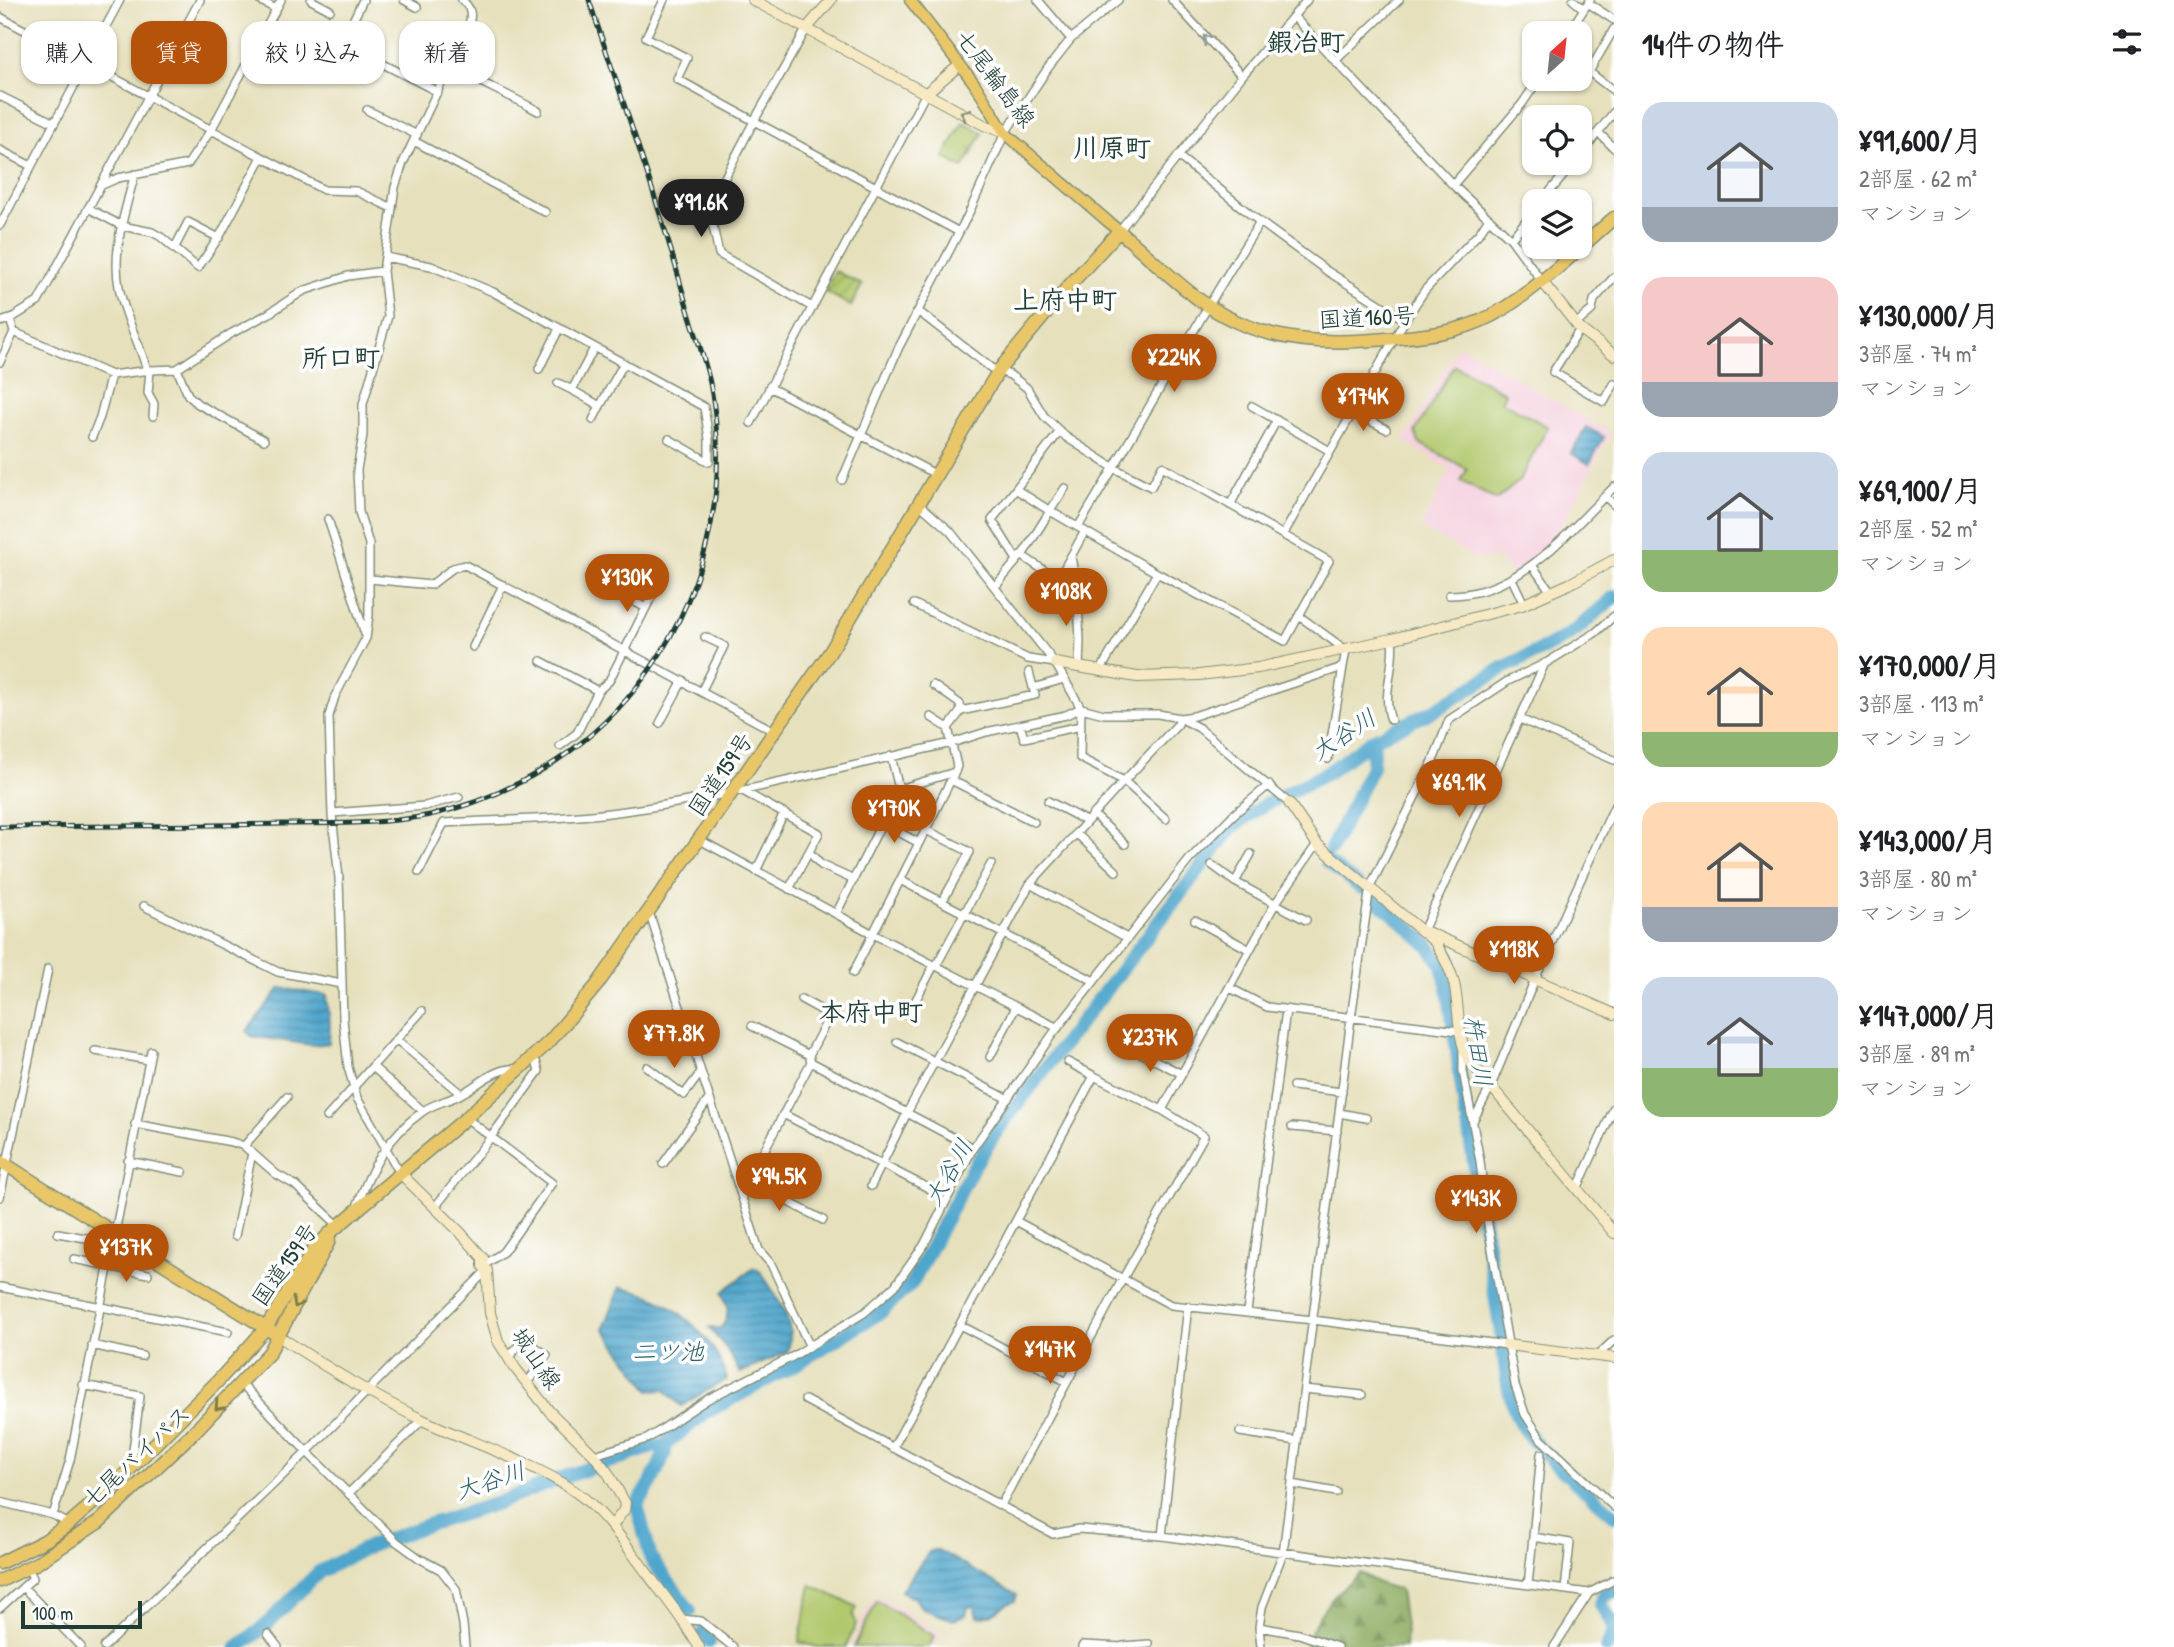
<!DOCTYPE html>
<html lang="ja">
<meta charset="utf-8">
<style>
:root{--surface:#fff;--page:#f2f2f2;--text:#202124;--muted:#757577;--accent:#b45309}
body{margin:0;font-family:"Patrick Hand","Klee One",sans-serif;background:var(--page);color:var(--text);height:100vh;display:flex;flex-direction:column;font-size:26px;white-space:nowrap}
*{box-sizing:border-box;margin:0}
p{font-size:23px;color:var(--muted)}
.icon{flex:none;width:38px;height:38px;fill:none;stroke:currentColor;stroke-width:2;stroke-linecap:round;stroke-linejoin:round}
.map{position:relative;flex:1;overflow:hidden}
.panel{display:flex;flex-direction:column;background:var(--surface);width:560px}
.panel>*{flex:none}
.guide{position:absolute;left:21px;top:21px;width:665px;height:63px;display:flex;gap:14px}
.needle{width:46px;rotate:27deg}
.controls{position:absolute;left:1522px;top:21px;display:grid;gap:14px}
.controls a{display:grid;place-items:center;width:70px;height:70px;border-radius:14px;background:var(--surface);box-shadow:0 2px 5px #0004;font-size:35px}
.scale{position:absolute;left:21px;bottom:18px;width:121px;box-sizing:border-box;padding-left:7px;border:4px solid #1f3d34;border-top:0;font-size:19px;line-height:24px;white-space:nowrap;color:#1f3d34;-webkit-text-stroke:5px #fff;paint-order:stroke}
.price{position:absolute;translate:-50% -60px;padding:0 16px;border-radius:24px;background:var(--accent);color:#fff;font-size:23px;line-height:46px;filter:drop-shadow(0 2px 4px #0008)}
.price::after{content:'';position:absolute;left:50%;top:42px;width:21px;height:16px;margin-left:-10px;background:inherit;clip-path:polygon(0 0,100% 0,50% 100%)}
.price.active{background:#222;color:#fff}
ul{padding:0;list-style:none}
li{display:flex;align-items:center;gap:21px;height:175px;padding:0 28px}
li span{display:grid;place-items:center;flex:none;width:196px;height:140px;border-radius:21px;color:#555}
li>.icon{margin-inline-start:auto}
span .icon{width:84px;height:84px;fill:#fffc;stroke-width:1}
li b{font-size:30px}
h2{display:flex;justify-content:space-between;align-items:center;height:84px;padding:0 28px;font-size:30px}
.chip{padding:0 24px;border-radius:21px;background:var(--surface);box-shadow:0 2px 5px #0004;font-size:24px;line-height:63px}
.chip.active{background:var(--accent);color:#fff}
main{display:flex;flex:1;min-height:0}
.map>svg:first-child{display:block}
.built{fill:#f4cfdd}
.grass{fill:url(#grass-tufts);stroke:#688250;stroke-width:2}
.forest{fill:url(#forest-firs);stroke:#56744a;stroke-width:2}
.garden{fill:url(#garden-furrows);stroke:#688250;stroke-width:2}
.pitch{fill:#b1c86c;stroke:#688250;stroke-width:2}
.water{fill:url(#water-rules);stroke:#387280;stroke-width:2}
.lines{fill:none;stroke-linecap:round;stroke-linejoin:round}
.river{stroke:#50a6cc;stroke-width:14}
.street-casing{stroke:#828e78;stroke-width:10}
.secondary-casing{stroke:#828e78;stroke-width:12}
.primary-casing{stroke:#828e78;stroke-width:13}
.highway-casing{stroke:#828e78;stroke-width:15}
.street{stroke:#fff;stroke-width:7}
.secondary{stroke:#f6e9c3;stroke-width:10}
.primary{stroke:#e9c769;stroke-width:10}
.highway{stroke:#e9c769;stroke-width:12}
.rail-casing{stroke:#1f3d34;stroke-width:5}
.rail{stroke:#fff;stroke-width:2.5;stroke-dasharray:8;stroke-linecap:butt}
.oneway{stroke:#8f9e9a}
.oneway2{stroke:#8a937c}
.oneway3{stroke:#7a7b4c}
.labels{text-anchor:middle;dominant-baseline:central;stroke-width:7;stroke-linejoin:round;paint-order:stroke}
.street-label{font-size:23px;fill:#1f3d34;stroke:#fff}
.water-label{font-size:24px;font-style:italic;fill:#306269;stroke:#fff}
.quarter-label{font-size:26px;font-weight:bold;fill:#1f3d34;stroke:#fff}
</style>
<main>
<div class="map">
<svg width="1614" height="1647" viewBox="0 0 1614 1647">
<defs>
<pattern id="grass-tufts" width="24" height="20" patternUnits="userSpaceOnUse" patternTransform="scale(1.75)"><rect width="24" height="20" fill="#b1c86c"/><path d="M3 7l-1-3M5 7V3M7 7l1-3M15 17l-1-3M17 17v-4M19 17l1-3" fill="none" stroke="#8fa45a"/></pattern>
<pattern id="forest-firs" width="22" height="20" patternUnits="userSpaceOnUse" patternTransform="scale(1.75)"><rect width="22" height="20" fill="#8cac60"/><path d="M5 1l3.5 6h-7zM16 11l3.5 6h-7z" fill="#728d50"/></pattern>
<pattern id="garden-furrows" width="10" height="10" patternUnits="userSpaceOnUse" patternTransform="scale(1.75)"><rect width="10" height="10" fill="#b1c86c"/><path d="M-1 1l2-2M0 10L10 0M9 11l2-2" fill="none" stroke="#8fa45a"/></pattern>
<pattern id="water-rules" width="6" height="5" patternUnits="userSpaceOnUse" patternTransform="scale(1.75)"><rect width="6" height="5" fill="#50a6cc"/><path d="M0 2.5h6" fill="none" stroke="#4288a6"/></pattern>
</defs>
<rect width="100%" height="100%" fill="#fff"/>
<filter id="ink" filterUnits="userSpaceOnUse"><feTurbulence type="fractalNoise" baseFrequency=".0143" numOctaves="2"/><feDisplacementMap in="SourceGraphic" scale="14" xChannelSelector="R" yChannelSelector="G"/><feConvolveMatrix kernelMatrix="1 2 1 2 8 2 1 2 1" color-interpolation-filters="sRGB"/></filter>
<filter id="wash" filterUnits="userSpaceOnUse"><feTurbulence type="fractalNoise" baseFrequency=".00686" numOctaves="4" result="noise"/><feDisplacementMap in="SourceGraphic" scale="28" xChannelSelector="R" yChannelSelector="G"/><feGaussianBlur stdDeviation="1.57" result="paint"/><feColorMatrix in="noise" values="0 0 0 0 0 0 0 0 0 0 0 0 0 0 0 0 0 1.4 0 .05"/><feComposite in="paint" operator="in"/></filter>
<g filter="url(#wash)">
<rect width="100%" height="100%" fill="#e6e0bc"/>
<path class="built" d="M1459 345 1611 433 1551 546 1513 575 1498 557 1479 560 1421 528 1450 469 1404 441Z
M877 1595 940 1634 933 1647H851L866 1612Z"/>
<path class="grass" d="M963 122 983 133 963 168 944 157Z"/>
<path class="forest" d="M1360 1573 1380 1584 1400 1590 1406 1633 1405 1647H1306C1314 1615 1335 1593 1360 1573Z"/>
<path class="garden" d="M835 271 862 285 851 306 825 291Z"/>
<path class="pitch" d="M1454 365 1505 393 1501 401 1548 427 1519 481 1496 500 1461 481 1467 469 1419 443 1415 432Z
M811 1585 857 1607 853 1615 856 1624 846 1647H817L799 1642Z
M877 1601 934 1636 929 1647H854Z"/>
<path class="water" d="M1586 427 1604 437 1589 464 1571 453Z
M280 988 327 995 330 1025 329 1043 312 1045 251 1036 247 1031Z
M754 1268 761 1272C775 1296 799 1323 787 1352L740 1373 727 1349 709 1328H721C731 1315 728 1305 722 1292Z
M620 1287C667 1294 714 1334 727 1379L681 1406 665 1390 650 1391 604 1328Z
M933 1550H938L1010 1591 1017 1595 1015 1601C1000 1605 994 1619 977 1617L974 1606 968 1607 966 1615 954 1620 922 1609 914 1596 911 1597 901 1591 929 1552Z"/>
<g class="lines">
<path class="river" d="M1331 849 1372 767 1374 739
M1327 862 1361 888
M1371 896 1402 921 1428 945 1441 963 1448 987 1466 1117
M1468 1125 1502 1339
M1503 1349C1506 1372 1508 1396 1518 1418 1532 1449 1587 1491 1614 1515
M662 1447 665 1453 651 1483 637 1505 651 1559 690 1611
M1614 1592 1605 1594 1600 1604 1611 1620 1614 1629
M704 1631 709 1642
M237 1647 261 1630 319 1572 370 1546 424 1526 495 1504 567 1476 655 1446 662 1447 705 1413 796 1364 881 1312 912 1283 972 1169 999 1128 1232 827 1264 805 1327 773 1374 739 1435 710 1503 668 1551 645 1576 630 1614 597
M1607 1647 1614 1631"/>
</g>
</g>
<g filter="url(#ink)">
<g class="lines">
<defs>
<path id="street" d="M259 0 276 9
M311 0 330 10
M363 0 342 43 438 92
M404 0 417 7
M664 0 646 37 687 58 677 79 754 121 709 208 719 254 812 307
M1038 0 1071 39
M1172 0 1242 76
M1573 0 1584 9
M1588 3 1614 20
M0 17 320 188 324 190 356 191 392 208
M1294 17 1453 185 1511 239 1541 280
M807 28 754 121 959 232
M1614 29 1589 72 1614 91
M1568 33 1590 0
M255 47 311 76
M1335 61 1399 0
M450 66C479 82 509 95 538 111
M0 96 54 123
M367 110 417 135
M1599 133 1614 148
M414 141 545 212
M0 150 31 166
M1580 155 1614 112
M1178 156 1260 222 1327 271 1405 320
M135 174C125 210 112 250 119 287 124 315 139 342 147 370
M102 185 118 178 188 164 211 130 281 0
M1453 185 1522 104 1539 79
M1542 201 1574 163
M88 208 122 226 152 232 161 237 198 268 221 234 262 157
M0 225 120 0
M1119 231 1242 76 1307 0
M1511 239 1535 210
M174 249 188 222 219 238
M385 257 431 266 493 292 704 407 709 439V462L669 439
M918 311 991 368 1010 375 1027 388 1044 416 1066 437 1114 468 1151 487 1162 466 1329 561 1285 641 1157 573 1050 511 1025 551 995 587
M0 322 10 319 38 302 200 0
M1576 324 1592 310 1594 300 1614 277
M1580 329 1553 372 1604 402 1614 384
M14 332 111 375 150 370 177 369 232 333 268 314 303 291 348 276 383 271
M0 362 14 332 10 319
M177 369 188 395 198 404 264 440
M539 369 559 329
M150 370 148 393 154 404 153 416
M558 383 572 390 594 348
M769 387 935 474
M572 390 600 406 624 363
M1252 406 1330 451
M1353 412 1386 429
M593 420 600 406
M751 423 926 93
M92 437 100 417 111 375
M842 480 898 349 968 215 1005 133 1048 68 1071 39 1118 0
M1017 490 1050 511 1065 488
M1605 496 1614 487
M1230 505 1277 420
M328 519 365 634
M1078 527C1140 426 1196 322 1260 222
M1283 535 1405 320 1425 290 1480 232 1489 218
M1021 555 1054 577 1061 574 1085 531
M1017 560 992 520 1060 431
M1532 565 1551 592
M1058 575 1077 589 1071 557
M589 577 646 608
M370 579 431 585 453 568 465 565 774 731
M1512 579 1524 604
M1077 589 1080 640 1079 668
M1449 595C1515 596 1562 539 1605 496L1614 505
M914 604 1028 659 1055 663
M473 647 503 585
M541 661 598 691
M1100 671 1157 573
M933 685 960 704 961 711 1035 695 1029 672
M1033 688 1064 679
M702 690 724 646 705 637
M931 717 948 728 961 711
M1180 718 1194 716 1343 667 1346 650 1299 616
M1520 719 1614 760
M1391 720C1381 693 1396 666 1392 639
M660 723 683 680
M1020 725 1024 738 1081 726
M560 746 577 733 598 691 609 681 655 590
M891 756 899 789 955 772
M1328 759 1343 667
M951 780 1034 822
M741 790 819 833 789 889
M1048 801 1086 821
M332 813 425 806 459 797
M1093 814 1125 844
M1166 819 1124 781 1178 724 1180 718
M882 823 919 843
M926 830 970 852 942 902
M1076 833 1116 871
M700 840 873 934 1058 1028
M809 852 821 865 854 880
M1212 865 1235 882 1306 920
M756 871 784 813
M419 872 444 823C499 820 554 820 609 813 725 799 838 768 952 743L986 732 1066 715 1081 708 1104 714H1158L1180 718 1199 728 1289 803
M900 880 1094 981
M1235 882 1251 854
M1030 884 1127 938
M144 906 278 972 342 984
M649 912 759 1250 771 1264 809 1345
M836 914 899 789
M1195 920 1250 950
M1423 931 1545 663
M936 966 991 864
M853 973 955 772 957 766 948 728
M1230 988 1267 1007 1459 1031
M908 1015 934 965
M752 1026 809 1055
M397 1040 461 1094
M897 1042 1008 1099
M1131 1048 1182 1074
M1463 1049V1071L1480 1161 1485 1207 1515 1385 1525 1414 1541 1439 1614 1507
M95 1051 149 1060
M990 1057 1016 1007
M811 1062 973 1148
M1068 1062 1094 1076
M373 1067 423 1111
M647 1067 684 1095 701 1072
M1293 1086 1342 1092
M1162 1110 1275 904 1317 844
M1339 1113 1366 1118
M783 1114 940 1194
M327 1117 422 1011
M466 1118 552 1183 503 1252 483 1266
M1473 1121 1491 1086 1535 979 1614 807
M135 1124 232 1142 244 1146 276 1174 295 1185 339 1226
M1292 1127 1337 1131
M244 1146 287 1097
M761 1156 796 1176
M128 1161 183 1172
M663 1164 709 1099
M400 1173 357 1098 348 1067 343 1019 339 878 332 815 329 716 335 696 366 638 369 615V544L359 512 357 470 363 435V404L388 316 383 271 395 187 403 163 469 25C472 14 471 8 462 0
M748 1181 823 1220
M871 1186 908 1111 1030 884 1124 781 1080 758 1081 708 1055 663 950 531 918 503
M739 1189 748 1181 811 1062 809 1055 830 1015 801 999
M1577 1189 1614 1108
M0 1197 48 969
M435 1207 491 1137 539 1071 534 1055
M356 1209C371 1168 386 1138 422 1112 433 1103 449 1101 461 1094 482 1083 494 1067 519 1069
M1016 1221 1171 1305 1313 1320 1507 1345
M58 1233 113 1243
M235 1236 252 1153
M74 1259 148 1274
M0 1287 228 1332
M1247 1312 1286 1010
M960 1325 1067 1382
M92 1345 142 1356
M1597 1356 1614 1340
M509 1357 524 1339 547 1355 527 1383
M241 1383 307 1452 397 1542 419 1558 441 1570 456 1589 463 1624 465 1647
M83 1385 140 1396 132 1458 137 1462
M1304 1389 1362 1395
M805 1400 1053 1534 1079 1529 1162 1536 1589 1593
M1240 1432 1297 1441
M893 1448 1094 1076 1162 1110 1204 1136 1122 1280 1001 1505
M594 1455 647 1439 708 1399 792 1357 864 1313 895 1286 924 1245 973 1148 1052 1035 1189 860 1233 815 1269 785
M1292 1484 1336 1492
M349 1493 422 1420
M0 1502 53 1515 69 1524
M53 1515 70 1460 151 1051
M1162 1536 1188 1306
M1533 1537 1541 1454
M1528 1585 1533 1537 1570 1543 1565 1590
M23 1587 81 1647
M0 1608 33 1578 28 1568
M681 1619 701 1621 733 1647
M1259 1627 1299 1634 1337 1647
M268 1634 278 1647
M1123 1646 1149 1644
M104 1647 307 1452 487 1270
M1082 1647 1083 1645 1123 1647
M1261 1647 1259 1627 1262 1607 1283 1553 1351 1018 1370 887 1433 761 1449 720 1508 681 1546 663 1595 633 1614 616
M1554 1647 1589 1593 1614 1580"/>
<path id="secondary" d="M753 0 984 125 1005 133
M807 28 831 0
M926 93 960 65
M1541 280 1580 329 1614 355
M1055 663 1137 677 1199 675 1258 668 1392 639 1522 605 1569 584 1614 560
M1289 803 1317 844 1435 942C1443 955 1450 967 1454 983 1460 1009 1456 1035 1469 1060L1614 1233
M1427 932 1614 1014
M400 1173 460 1232 483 1258V1266L487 1270 490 1313 498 1341 515 1368 550 1412 594 1455 608 1473 625 1503 624 1510 612 1526
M280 1337C328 1368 375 1398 427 1422 474 1444 547 1467 585 1499 610 1520 628 1548 647 1573 665 1597 685 1621 699 1647
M1507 1345 1614 1358"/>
<path id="primary" d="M910 0 974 83 1005 133 1119 231"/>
<path id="highway" d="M0 1161 272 1332
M0 1563 46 1540 69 1524 118 1481 218 1381 266 1328 313 1251 331 1232 466 1118 550 1041 597 985 830 652 999 370 1067 288 1119 231C1148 255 1177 285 1208 306 1267 345 1330 345 1397 338 1434 335 1471 330 1503 309 1543 284 1578 249 1614 218
M0 1581 37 1563 99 1522 195 1431 269 1353 329 1241"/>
</defs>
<use href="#street" class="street-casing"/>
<use href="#secondary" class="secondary-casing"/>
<use href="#primary" class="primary-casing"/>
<use href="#highway" class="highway-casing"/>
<use href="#street" class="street"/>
<use href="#secondary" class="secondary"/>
<use href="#primary" class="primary"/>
<use href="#highway" class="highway"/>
<defs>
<path id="rail" d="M0 827C94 826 188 826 282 824 331 823 381 825 430 815 510 797 584 753 636 688 704 602 732 491 710 383 703 351 690 320 682 289 655 191 621 96 589 0"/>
</defs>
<use href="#rail" class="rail-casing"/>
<use href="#rail" class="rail"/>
</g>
<defs><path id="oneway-chevron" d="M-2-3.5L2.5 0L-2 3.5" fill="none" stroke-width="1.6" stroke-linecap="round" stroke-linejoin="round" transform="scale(1.75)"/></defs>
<use class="oneway" href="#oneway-chevron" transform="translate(1207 39) rotate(-133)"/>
<use class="oneway2" href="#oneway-chevron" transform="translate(965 114) rotate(-151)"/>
<g class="oneway3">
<use href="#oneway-chevron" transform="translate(297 1303) rotate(117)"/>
<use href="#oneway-chevron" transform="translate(219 1406) rotate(134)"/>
</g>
</g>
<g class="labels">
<g class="street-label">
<text transform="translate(996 78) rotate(53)">七尾輪島線</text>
<text transform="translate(1367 317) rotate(-3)">国道160号</text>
<text transform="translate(720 774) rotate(-56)">国道159号</text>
<text transform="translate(284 1264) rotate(-55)">国道159号</text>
<text transform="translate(537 1358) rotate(56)">城山線</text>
<text transform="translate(136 1456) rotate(-43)">七尾バイパス</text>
</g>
<g class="water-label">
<text transform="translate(1343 734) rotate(-33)">大谷川</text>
<text transform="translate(1479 1051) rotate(81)">杵田川</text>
<text transform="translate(948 1172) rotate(-60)">大谷川</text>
<text x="668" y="1351">二ツ池</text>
<text transform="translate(490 1480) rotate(-18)">大谷川</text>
</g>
<g class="quarter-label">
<text x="1306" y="41">鍜冶町</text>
<text x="1112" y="147">川原町</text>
<text x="1065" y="299">上府中町</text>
<text x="341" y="357">所口町</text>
<text x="871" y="1011">本府中町</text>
</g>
</g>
</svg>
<div class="controls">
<a><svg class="needle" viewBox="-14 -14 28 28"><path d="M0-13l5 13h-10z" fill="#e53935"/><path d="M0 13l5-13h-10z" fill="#757577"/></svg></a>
<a><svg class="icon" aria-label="locate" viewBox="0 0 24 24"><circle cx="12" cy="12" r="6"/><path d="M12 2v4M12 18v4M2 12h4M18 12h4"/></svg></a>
<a><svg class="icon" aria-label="layers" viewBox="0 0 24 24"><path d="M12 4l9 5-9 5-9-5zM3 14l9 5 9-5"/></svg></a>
</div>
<div class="scale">100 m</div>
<b class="price active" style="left:701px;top:239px">¥91.6K</b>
<b class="price" style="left:1174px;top:394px">¥224K</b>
<b class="price" style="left:1363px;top:433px">¥174K</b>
<b class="price" style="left:627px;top:614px">¥130K</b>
<b class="price" style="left:1066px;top:628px">¥108K</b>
<b class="price" style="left:1459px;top:819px">¥69.1K</b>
<b class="price" style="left:894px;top:845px">¥170K</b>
<b class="price" style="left:1514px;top:986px">¥118K</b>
<b class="price" style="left:674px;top:1070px">¥77.8K</b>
<b class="price" style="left:1150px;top:1074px">¥237K</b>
<b class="price" style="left:779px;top:1213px">¥94.5K</b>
<b class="price" style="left:1476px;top:1235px">¥143K</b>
<b class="price" style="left:126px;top:1284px">¥137K</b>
<b class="price" style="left:1050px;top:1386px">¥147K</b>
<div class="guide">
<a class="chip">購入</a>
<a class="chip active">賃貸</a>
<a class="chip">絞り込み</a>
<a class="chip">新着</a>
</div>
</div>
<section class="panel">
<h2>14件の物件<svg class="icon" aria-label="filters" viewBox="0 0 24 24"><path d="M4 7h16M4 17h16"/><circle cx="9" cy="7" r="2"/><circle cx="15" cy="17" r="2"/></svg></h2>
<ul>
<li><span style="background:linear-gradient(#c9d6e8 75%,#9aa5b1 0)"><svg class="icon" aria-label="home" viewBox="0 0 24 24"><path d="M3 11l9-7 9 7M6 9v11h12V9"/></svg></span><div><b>¥91,600/月</b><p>2部屋 · 62 m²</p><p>マンション</p></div></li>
<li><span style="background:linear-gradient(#f6c9c9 75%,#9aa5b1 0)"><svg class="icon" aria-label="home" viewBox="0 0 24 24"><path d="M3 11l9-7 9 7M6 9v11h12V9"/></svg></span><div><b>¥130,000/月</b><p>3部屋 · 74 m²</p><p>マンション</p></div></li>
<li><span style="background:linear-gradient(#c9d6e8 70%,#8fb573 0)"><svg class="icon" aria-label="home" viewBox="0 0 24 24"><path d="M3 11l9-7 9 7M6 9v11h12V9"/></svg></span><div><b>¥69,100/月</b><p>2部屋 · 52 m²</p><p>マンション</p></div></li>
<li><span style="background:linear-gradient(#ffd9b3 75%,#8fb573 0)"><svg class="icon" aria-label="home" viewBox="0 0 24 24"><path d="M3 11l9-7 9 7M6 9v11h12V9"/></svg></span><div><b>¥170,000/月</b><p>3部屋 · 113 m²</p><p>マンション</p></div></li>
<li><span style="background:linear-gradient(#ffd9b3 75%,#9aa5b1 0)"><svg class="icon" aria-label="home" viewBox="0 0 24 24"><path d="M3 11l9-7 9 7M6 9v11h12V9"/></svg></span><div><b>¥143,000/月</b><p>3部屋 · 80 m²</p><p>マンション</p></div></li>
<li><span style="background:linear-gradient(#c9d6e8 65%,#8fb573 0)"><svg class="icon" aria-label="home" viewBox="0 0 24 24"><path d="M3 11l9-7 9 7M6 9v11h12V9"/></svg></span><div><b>¥147,000/月</b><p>3部屋 · 89 m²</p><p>マンション</p></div></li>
</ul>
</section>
</main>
